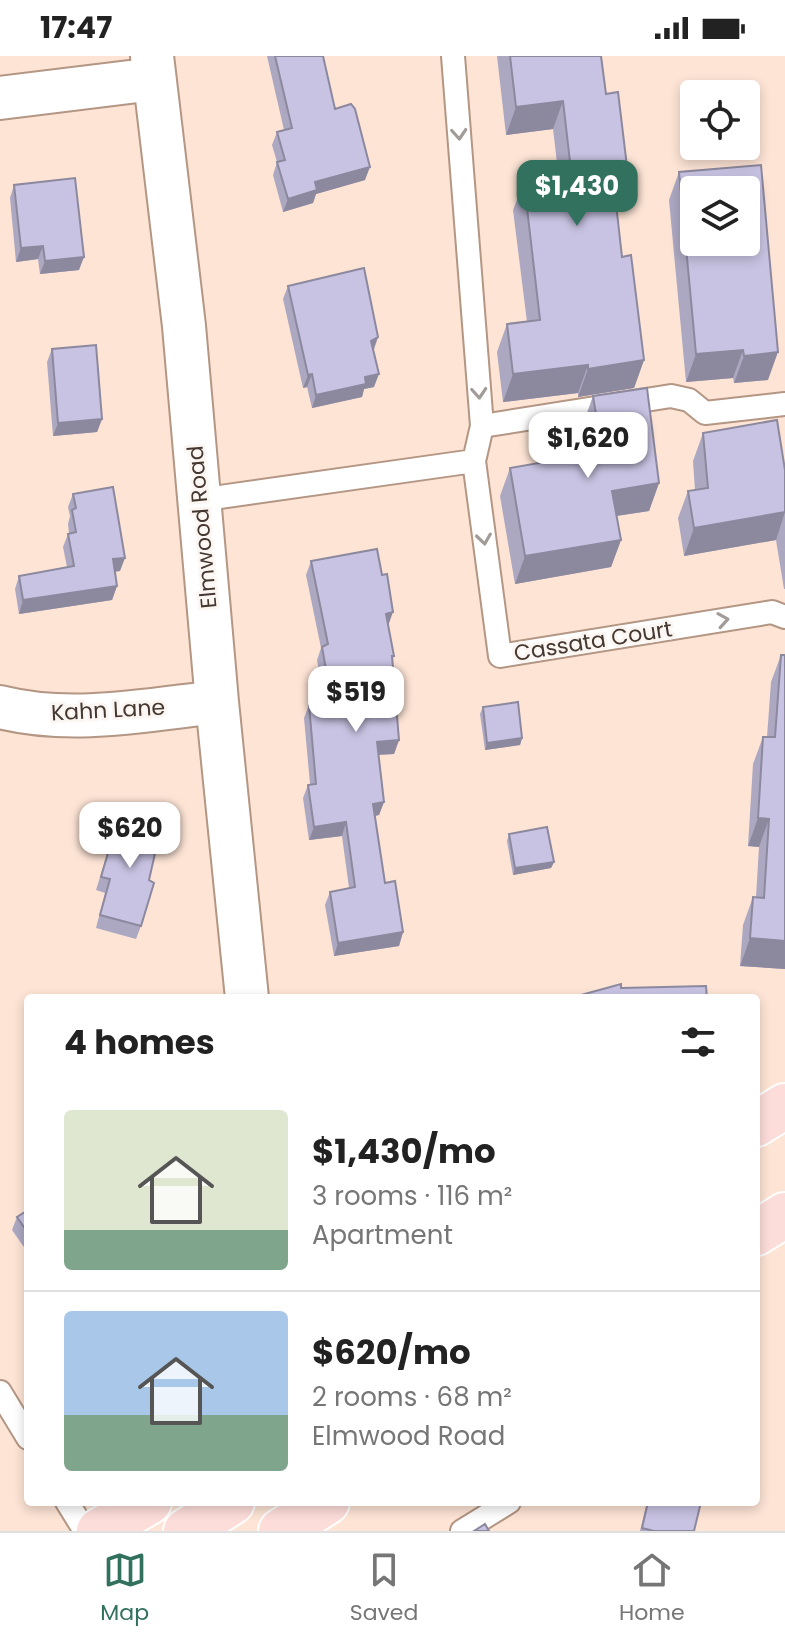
<!DOCTYPE html>
<meta charset="utf-8">
<style>
:root{--surface:#fff;--page:#f2f2f2;--text:#222;--muted:#767676;--line:#e0e0e0;--accent:#32715e}
body{margin:0;font-family:Poppins,sans-serif;background:var(--page);color:var(--text);height:100vh;display:flex;flex-direction:column;font-size:30px;white-space:nowrap}
*{box-sizing:border-box;margin:0}
p{font-size:26px;color:var(--muted)}
.icon{flex:none;width:44px;height:44px;fill:none;stroke:currentColor;stroke-width:2;stroke-linecap:round;stroke-linejoin:round}
.map{position:relative;flex:1;overflow:hidden}
.drawer{position:absolute;left:24px;top:938px;width:736px;height:512px;display:flex;flex-direction:column;background:var(--surface);border-radius:8px;box-shadow:0 4px 12px #0003}
.drawer>*{flex:none}
.controls{position:absolute;left:680px;top:24px;display:grid;gap:16px}
.controls a{display:grid;place-items:center;width:80px;height:80px;border-radius:8px;background:var(--surface);box-shadow:0 4px 12px #0003;font-size:40px}
.price{position:absolute;translate:-50% -68px;padding:0 18px;border-radius:16px;background:#fff;color:#222;font-size:26px;line-height:52px;filter:drop-shadow(0 2px 4px #0008)}
.price::after{content:'';position:absolute;left:50%;top:48px;width:24px;height:18px;margin-left:-12px;background:inherit;clip-path:polygon(0 0,100% 0,50% 100%)}
.price.on{background:var(--accent);color:#fff}
ul{padding:0;list-style:none}
li{display:flex;align-items:center;gap:24px;height:200px;padding:0 40px}
li+li{border-top:2px solid var(--line)}
li span{display:grid;place-items:center;flex:none;width:224px;height:160px;border-radius:8px;color:#555}
li>.icon{margin-inline-start:auto}
span .icon{width:96px;height:96px;fill:#fffc;stroke-width:1}
li b{font-size:34px}
h2{display:flex;justify-content:space-between;align-items:center;height:96px;padding:0 40px;font-size:34px}
.status{display:flex;justify-content:space-between;align-items:center;height:56px;padding:0 40px;background:var(--surface);direction:ltr}
.status svg{height:22px;fill:currentColor}
.menu{display:flex;justify-content:space-around;align-items:center;height:112px;border-top:2px solid var(--line);background:var(--surface);font-size:22px;color:var(--muted)}
.menu a{display:grid;justify-items:center;gap:4px}
.menu .on{color:var(--accent)}
.map>svg:first-child{display:block}
.lines{fill:none;stroke-linecap:round;stroke-linejoin:round}
.lane-casing{stroke:#b39683;stroke-width:26}
.street-casing{stroke:#b39683;stroke-width:46}
.primary-casing{stroke:#fff;stroke-width:48}
.lane{stroke:#fff;stroke-width:22}
.street{stroke:#fff;stroke-width:42}
.primary{stroke:#fdddd9;stroke-width:44}
.wall{fill:#aca8c2}
.shaded-wall{fill:#8c889e}
.building{fill:#c8c3e2;stroke:#8c889e;stroke-width:2;fill-rule:evenodd}
.oneway{stroke:#a29c98}
.labels{text-anchor:middle;dominant-baseline:central;stroke-width:6;stroke-linejoin:round;paint-order:stroke}
.street-label{font-size:22px;fill:#443830;stroke:#fcf6f2}
</style>
<div class="status"><b>17:47</b><svg viewBox="0 0 49 12"><path d="M0 12V9h3v3zM5 12V6h3v6zM10 12V3h3v9zM15 12V0h3v12zM26 1h20v11H26zM47 4h2v5h-2z"/></svg></div>
<div class="map">
<svg width="785" height="1475" viewBox="0 0 785 1475">
<rect width="100%" height="100%" fill="#fde4d5"/>
<g class="lines">
<defs>
<path id="lane" d="M453 0 482 370 474 405 500 600 772 556 785 561
M482 370 671 340 689 344 705 357 785 348
M199 444 474 405
M0 1336 28 1382
M67 1446 85 1475
M462 1475 509 1446"/>
<path id="street" d="M152 0 184 270 217 646 247 942
M0 42 154 23
M0 651C71 669 146 654 217 646"/>
<path id="primary" d="M756 1068 785 1050
M756 1177 785 1159
M99 1475 149 1446
M186 1475 232 1446
M281 1475 327 1446"/>
</defs>
<use href="#lane" class="lane-casing"/>
<use href="#street" class="street-casing"/>
<use href="#primary" class="primary-casing"/>
<use href="#lane" class="lane"/>
<use href="#street" class="street"/>
<use href="#primary" class="primary"/>
</g>
<path class="wall" d="M267 0H323L335 53 365 124 316 138 313 147 283 156 273 119 277 106 272 89 277 76 284 74Z
M497 0H601L618 147H616L622 201 644 304 634 332 578 341V337L503 346 497 296 507 268 527 266 513 154 524 126 559 124 553 73 506 79Z
M679 116 768 324 734 327 733 322 686 326 669 144Z
M14 129 79 214 40 218 38 203 16 206 10 142Z
M288 230 378 281 374 294V331L364 333 362 341 312 352 307 331 303 332 283 243Z
M52 293 102 363 97 376 53 380 47 306Z
M593 340 659 427 649 455 617 460 621 484 611 511 515 528 500 440 510 412 588 399 583 368Z
M703 377 785 414V533H784L776 484 684 500 678 462 688 435 695 434 693 405Z
M73 438 120 515 115 516 117 530 112 544 19 558 15 533 19 520 67 511 63 491 68 478 69 477 68 468 70 460 68 451Z
M311 505 388 570 394 600 392 605 399 684 394 698 378 699 384 746 379 759 375 760 385 827 403 876 399 890 334 900 325 849 330 836 349 832 342 780 309 784 303 742 308 729 310 728 304 662 309 649 325 647 317 604 321 592 306 519Z
M781 599 785 913 740 910 743 869 753 841H756L759 791 748 790 753 708 763 681H767L771 626Z
M483 651 522 682 520 689 485 694 480 658Z
M119 759 149 824 141 870 136 883 96 872 105 837 96 834Z
M509 778 554 806 551 812 513 819 507 785Z
M28 1154V1197L12 1174 17 1161Z
M647 1446H701L694 1475H640Z"/>
<path class="shaded-wall" d="M563 45 553 73 506 79 516 51Z
M370 111 365 124 316 138 313 147 283 156 288 143 315 126Z
M628 119 618 147 603 149 613 121Z
M43 190 38 203 16 206 21 192Z
M84 201 79 214 40 218 45 205Z
M378 281 373 294 371 285Z
M743 294 733 322 686 326 696 298Z
M778 296 768 324 734 327 744 300Z
M644 304 634 332 578 341 588 313Z
M588 309 578 337 503 346 513 318Z
M312 318 307 331 303 332 308 319Z
M379 318 374 331 364 333 362 341 312 352 316 339 365 321Z
M102 363 97 376 53 380 58 367Z
M659 427 649 455 602 462 612 435Z
M785 456 776 484 684 500 694 472Z
M621 484 611 511 515 528 525 500Z
M125 502 120 515 108 516 113 503Z
M117 530 112 544 19 558 23 544Z
M393 556 388 570 386 558Z
M522 682 520 689 485 694 487 687Z
M399 684 394 698 372 699 377 686Z
M384 746 379 759 368 761 373 748Z
M758 762 769 763 759 791 748 790Z
M346 766 342 780 309 784 314 771Z
M554 806 551 812 513 819 515 812Z
M403 876 399 890 334 900 338 887Z
M750 882 785 885V913L740 910Z"/>
<path class="building" d="M275 0H323L335 53 351 48 355 53 370 111 315 126 317 134 288 143 277 106 285 104 277 76 292 72Z
M510 0H601L606 38 618 36 628 119 613 121 622 201 631 199 644 304 588 313V309L513 318 507 268 540 264 524 126 572 123 563 45 516 51Z
M761 109 778 296 744 300 743 294 696 298 679 116ZM694 134H746V186H694Z
M75 122 84 201 45 205 43 190 21 192 14 129Z
M364 212 378 281 371 285 379 318 365 321 366 328 316 339 312 318 308 319 288 230Z
M96 289 102 363 58 367 52 293Z
M647 332 659 427 612 435 621 484 525 500 510 412 602 396 593 340Z
M777 364 785 414V456L694 472 688 435 708 432 703 377Z
M113 431 125 502 113 503 117 530 23 544 19 520 74 510 68 478 76 476 72 454 76 452 73 438Z
M377 493 382 519 387 518 393 556 386 558 394 600H392L399 684 377 686 384 746 373 748 385 827 395 825 403 876 338 887 330 836 355 831 346 766 314 771 308 729 316 728 309 649 332 647 322 591 328 588 311 505Z
M781 599H785V885L750 882 753 841 764 842 769 763 758 762 763 681H775Z
M518 646 522 682 487 687 483 651Z
M119 759 161 771 149 824 154 827 141 870 100 859 110 823 101 821Z
M547 771 554 806 515 812 509 778Z
M621 928V932L706 930 707 942H570Z
M28 1154V1177L17 1161Z
M648 1446H701L694 1475H654L642 1472Z
M485 1468 489 1475H474Z"/>
<defs><path id="oneway-chevron" d="M-2-3.5L2.5 0L-2 3.5" fill="none" stroke-width="1.6" stroke-linecap="round" stroke-linejoin="round" transform="scale(2)"/></defs>
<g class="oneway">
<use href="#oneway-chevron" transform="translate(459 78) rotate(86)"/>
<use href="#oneway-chevron" transform="translate(479 337) rotate(86)"/>
<use href="#oneway-chevron" transform="translate(484 483) rotate(82)"/>
<use href="#oneway-chevron" transform="translate(723 564) rotate(-9)"/>
</g>
<g class="labels">
<g class="street-label">
<text transform="translate(202 471) rotate(-95)">Elmwood Road</text>
<text transform="translate(593 585) rotate(-9)">Cassata Court</text>
<text transform="translate(108 654) rotate(-3)">Kahn Lane</text>
</g>
</g>
</svg>
<div class="controls">
<a><svg class="icon" aria-label="locate" viewBox="0 0 24 24"><circle cx="12" cy="12" r="6"/><path d="M12 2v4M12 18v4M2 12h4M18 12h4"/></svg></a>
<a><svg class="icon" aria-label="layers" viewBox="0 0 24 24"><path d="M12 4l9 5-9 5-9-5zM3 14l9 5 9-5"/></svg></a>
</div>
<b class="price on" style="left:577px;top:172px">$1,430</b>
<b class="price" style="left:588px;top:424px">$1,620</b>
<b class="price" style="left:356px;top:678px">$519</b>
<b class="price" style="left:130px;top:814px">$620</b>
<section class="drawer">
<h2>4 homes<svg class="icon" aria-label="filters" viewBox="0 0 24 24"><path d="M4 7h16M4 17h16"/><circle cx="9" cy="7" r="2"/><circle cx="15" cy="17" r="2"/></svg></h2>
<ul>
<li><span style="background:linear-gradient(#dfe7d0 75%,#7fa58c 0)"><svg class="icon" aria-label="home" viewBox="0 0 24 24"><path d="M3 11l9-7 9 7M6 9v11h12V9"/></svg></span><div><b>$1,430/mo</b><p>3 rooms · 116 m²</p><p>Apartment</p></div></li>
<li><span style="background:linear-gradient(#a9c7e8 65%,#7fa58c 0)"><svg class="icon" aria-label="home" viewBox="0 0 24 24"><path d="M3 11l9-7 9 7M6 9v11h12V9"/></svg></span><div><b>$620/mo</b><p>2 rooms · 68 m²</p><p>Elmwood Road</p></div></li>
</ul>
</section>
</div>
<nav class="menu">
<a class="on"><svg class="icon" aria-label="map" viewBox="0 0 24 24"><path d="M3 6l6-2 6 2 6-2v14l-6 2-6-2-6 2zM9 4v14M15 6v14"/></svg>Map</a>
<a><svg class="icon" aria-label="saved" viewBox="0 0 24 24"><path d="M7 4h10v16l-5-4-5 4z"/></svg>Saved</a>
<a><svg class="icon" aria-label="home" viewBox="0 0 24 24"><path d="M3 11l9-7 9 7M6 9v11h12V9"/></svg>Home</a>
</nav>
